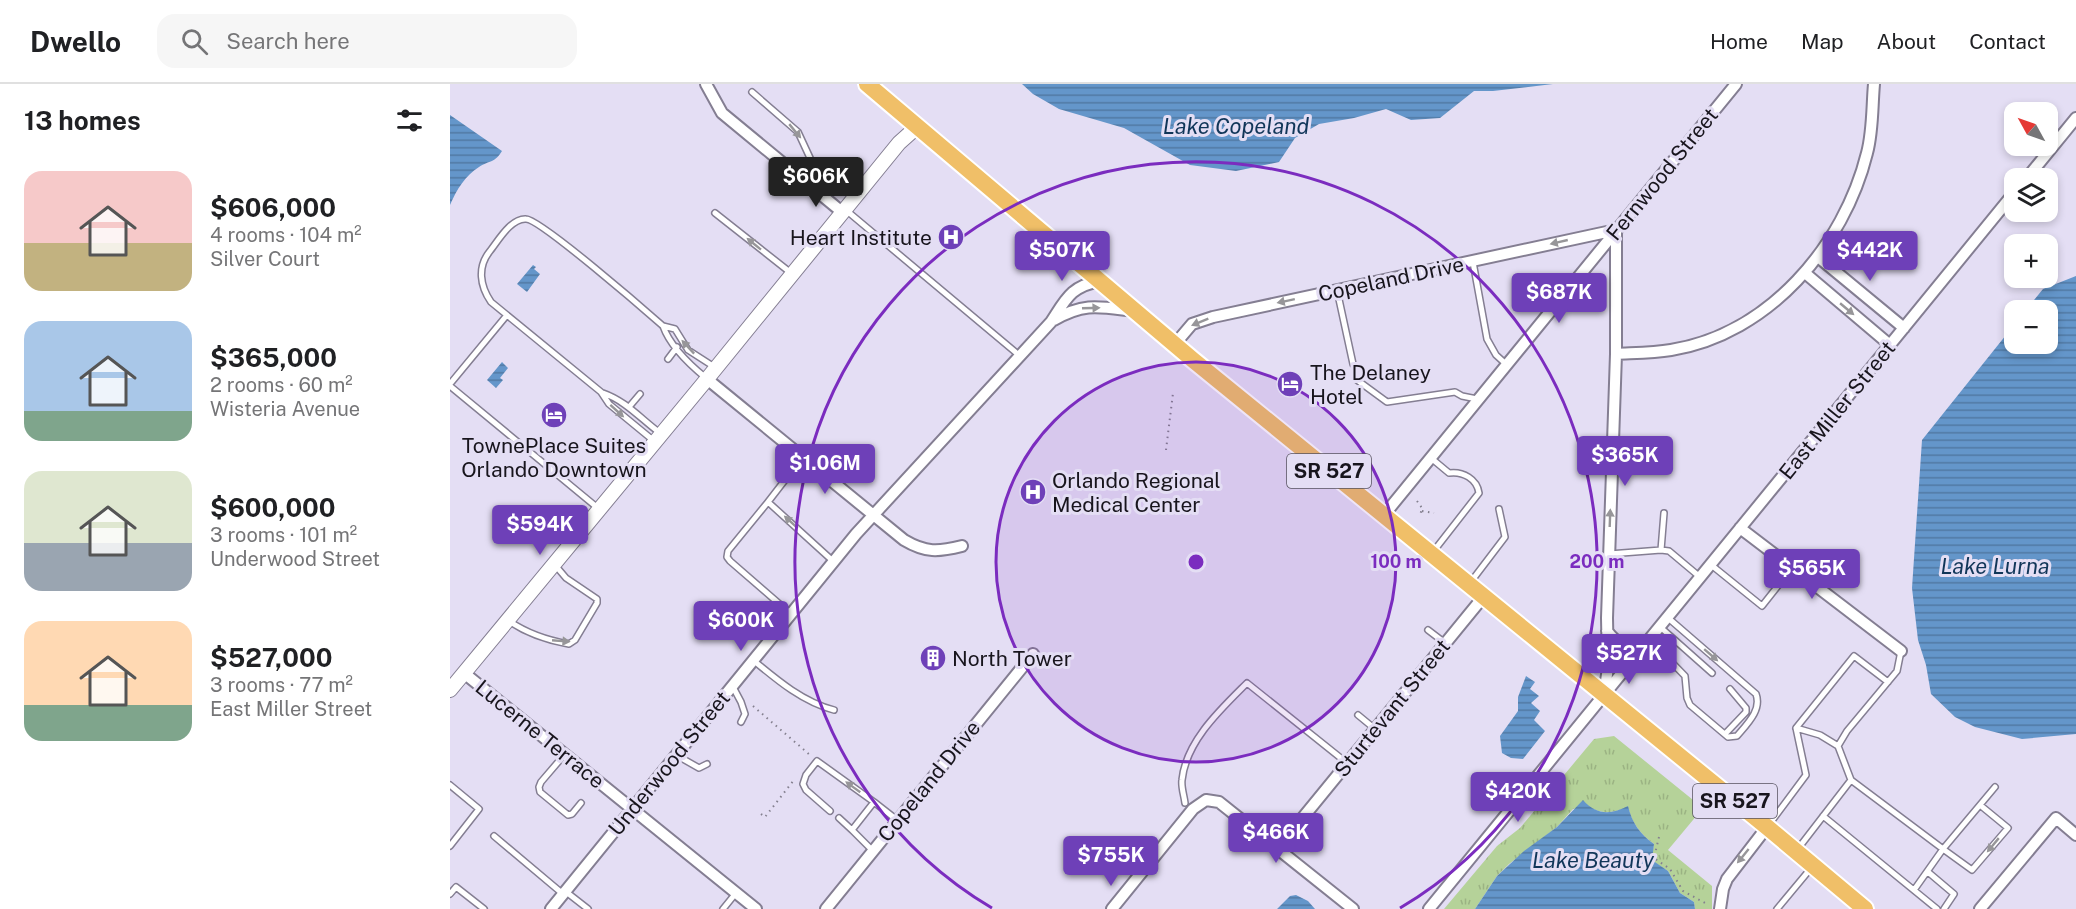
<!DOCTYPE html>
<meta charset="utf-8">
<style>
:root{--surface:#fff;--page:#f6f6f6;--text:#202124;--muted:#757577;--line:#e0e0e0;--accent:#6e40b8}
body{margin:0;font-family:"Public Sans",sans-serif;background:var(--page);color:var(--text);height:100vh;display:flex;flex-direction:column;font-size:22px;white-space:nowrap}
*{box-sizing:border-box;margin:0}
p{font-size:20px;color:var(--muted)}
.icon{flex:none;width:33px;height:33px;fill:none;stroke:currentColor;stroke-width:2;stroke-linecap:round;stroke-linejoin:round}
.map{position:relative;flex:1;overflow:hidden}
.details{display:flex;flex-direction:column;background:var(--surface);width:450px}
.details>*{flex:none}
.needle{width:39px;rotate:310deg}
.controls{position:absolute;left:1554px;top:18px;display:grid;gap:12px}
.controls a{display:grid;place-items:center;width:54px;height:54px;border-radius:12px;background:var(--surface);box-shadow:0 3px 9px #0003;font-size:30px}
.price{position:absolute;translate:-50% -51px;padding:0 14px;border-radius:6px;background:var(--accent);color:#fff;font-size:20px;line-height:39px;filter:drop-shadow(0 2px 3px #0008)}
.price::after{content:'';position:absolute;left:50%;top:36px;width:18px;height:14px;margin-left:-9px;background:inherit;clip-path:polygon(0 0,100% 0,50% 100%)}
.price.selected{background:#222;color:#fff}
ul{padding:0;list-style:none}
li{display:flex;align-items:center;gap:18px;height:150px;padding:0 24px}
li span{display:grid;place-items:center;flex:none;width:168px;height:120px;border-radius:18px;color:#555}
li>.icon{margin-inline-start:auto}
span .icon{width:72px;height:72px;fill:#fffc;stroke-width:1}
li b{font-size:26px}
h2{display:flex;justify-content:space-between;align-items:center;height:72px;padding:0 24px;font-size:26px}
header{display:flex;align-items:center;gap:36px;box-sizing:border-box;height:84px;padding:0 30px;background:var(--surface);border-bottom:2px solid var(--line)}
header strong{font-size:28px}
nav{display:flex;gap:33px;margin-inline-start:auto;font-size:21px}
.search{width:420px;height:54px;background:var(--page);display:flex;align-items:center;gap:15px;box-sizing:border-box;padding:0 21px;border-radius:18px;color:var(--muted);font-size:22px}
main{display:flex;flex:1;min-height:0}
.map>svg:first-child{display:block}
.park{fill:url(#park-tufts)}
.water{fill:url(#water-rules)}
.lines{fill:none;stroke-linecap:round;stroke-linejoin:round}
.service-casing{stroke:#847e92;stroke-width:8}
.minor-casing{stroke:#847e92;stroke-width:14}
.tertiary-casing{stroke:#847e92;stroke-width:16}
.primary-casing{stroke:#fff;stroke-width:20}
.path{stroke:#84808f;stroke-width:2;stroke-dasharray:1.5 4.5;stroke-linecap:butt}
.service{stroke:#fff;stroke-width:5}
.minor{stroke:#fff;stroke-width:10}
.tertiary{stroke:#fff;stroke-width:14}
.primary{stroke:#f0bf68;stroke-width:16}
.oneway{fill:#979699}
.ring{fill:none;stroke:#7b2cbf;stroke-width:3}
.labels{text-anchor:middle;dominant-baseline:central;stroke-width:6;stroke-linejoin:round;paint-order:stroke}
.shield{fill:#e4def4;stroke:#55515e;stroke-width:1.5}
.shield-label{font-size:20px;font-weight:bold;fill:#18151d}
.street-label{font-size:21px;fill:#18151d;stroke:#e4def4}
.poi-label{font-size:21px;fill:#18151d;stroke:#e4def4;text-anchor:start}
.water-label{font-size:22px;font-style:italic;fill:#113659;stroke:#e4def4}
.centre{fill:#7b2cbf;stroke:#e4def4;stroke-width:3}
.ring-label{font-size:18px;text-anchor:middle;font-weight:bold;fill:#7b2cbf;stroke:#e4def4;stroke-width:6;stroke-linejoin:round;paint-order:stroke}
</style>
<header>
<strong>Dwello</strong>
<div class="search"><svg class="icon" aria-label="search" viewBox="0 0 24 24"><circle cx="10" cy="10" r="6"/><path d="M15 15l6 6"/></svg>Search here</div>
<nav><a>Home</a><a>Map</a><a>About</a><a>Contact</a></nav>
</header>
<main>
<section class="details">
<h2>13 homes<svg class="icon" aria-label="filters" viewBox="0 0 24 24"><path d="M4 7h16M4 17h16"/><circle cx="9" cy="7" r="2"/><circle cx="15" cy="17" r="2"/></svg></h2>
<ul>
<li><span style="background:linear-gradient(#f6c9c9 60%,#c2b280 0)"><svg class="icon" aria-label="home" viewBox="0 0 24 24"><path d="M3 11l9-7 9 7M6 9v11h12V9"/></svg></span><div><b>$606,000</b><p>4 rooms · 104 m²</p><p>Silver Court</p></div></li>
<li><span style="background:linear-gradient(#a9c7e8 75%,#7fa58c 0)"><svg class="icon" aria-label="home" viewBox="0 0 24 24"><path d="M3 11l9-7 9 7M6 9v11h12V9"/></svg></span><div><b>$365,000</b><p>2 rooms · 60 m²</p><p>Wisteria Avenue</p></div></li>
<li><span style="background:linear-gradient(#dfe7d0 60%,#9aa5b1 0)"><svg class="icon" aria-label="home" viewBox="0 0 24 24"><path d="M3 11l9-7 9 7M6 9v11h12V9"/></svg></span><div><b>$600,000</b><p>3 rooms · 101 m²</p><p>Underwood Street</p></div></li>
<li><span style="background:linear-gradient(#ffd9b3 70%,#7fa58c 0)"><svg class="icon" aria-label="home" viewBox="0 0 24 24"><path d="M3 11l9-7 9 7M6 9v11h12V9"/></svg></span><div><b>$527,000</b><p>3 rooms · 77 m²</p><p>East Miller Street</p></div></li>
</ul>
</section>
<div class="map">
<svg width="1626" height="825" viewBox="0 0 1626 825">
<defs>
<pattern id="park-tufts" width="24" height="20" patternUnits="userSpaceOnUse" patternTransform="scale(1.5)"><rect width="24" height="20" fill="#b5d299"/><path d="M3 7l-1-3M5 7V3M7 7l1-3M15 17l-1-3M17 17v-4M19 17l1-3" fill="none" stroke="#9bb383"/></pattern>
<pattern id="water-rules" width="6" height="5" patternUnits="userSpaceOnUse" patternTransform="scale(1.5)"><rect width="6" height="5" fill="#6496ca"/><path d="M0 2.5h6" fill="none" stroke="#5179a3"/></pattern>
</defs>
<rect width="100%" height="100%" fill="#e4def4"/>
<path class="park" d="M1164 652 1253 724 1218 766 1262 802V825H1245L1244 818 1230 809 1218 787 1201 776 1204 760C1190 750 1182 739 1178 723 1164 729 1151 731 1138 722L1123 725 1107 743 1059 780 1047 792 1025 825H994L1047 762 1070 744 1144 655Z"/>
<path class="water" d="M572 0H1103L1043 7H1024L990 34 961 36 936 25 904 34 869 40 845 54 829 78 786 87 740 81 674 44 609 25 583 10Z
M0 31 52 67C45 79 40 76 29 83 15 92 7 105 0 121Z
M83 181 86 183 84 185 90 190 77 208 67 200Z
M1626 192V650L1572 655 1525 643 1505 633 1481 610 1476 581 1468 556 1462 504 1472 356 1564 241V260H1598V226H1576L1593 205Z
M52 278 58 284 50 294 53 296 46 304 37 296Z
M1076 592 1085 598 1080 605 1089 612 1081 619 1090 627 1084 636 1095 647 1073 675 1061 674 1052 669 1050 652 1068 627V613Z
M1133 716C1146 731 1161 731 1178 722 1182 739 1190 750 1204 760L1202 776 1218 787 1230 809 1244 818 1245 825H1025L1047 792 1074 767 1107 743Z
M846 811 858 817 865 825H827L840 812Z"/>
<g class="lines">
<defs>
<path id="service" d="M302 8 348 48 367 89 357 99
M397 127 570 272
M265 129 341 189
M1023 178 1037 255 1046 271 1057 281
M887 206 903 280
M213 242 225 245 238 266 266 284
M218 275 227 263
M907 296 937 318 1005 308 1012 312 1027 315
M0 300 57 231
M0 302 149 425
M153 309C176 317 191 335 210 349
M179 323 190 310
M204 357 159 320 151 308 41 218C30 202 27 183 40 167 48 157 61 134 76 135 90 135 196 227 213 242 220 262 240 281 256 294
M981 374 999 389C1013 387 1027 395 1029 409L983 468
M318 418 352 374
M1211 466 1214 429
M1159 470 1211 466 1219 467 1250 493
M1260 480 1312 522 1342 484
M1020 499 1055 453 1049 425
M341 530 280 477 277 473 278 467 318 418 384 478
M59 537C78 550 96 556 119 560L125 556 147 519V515L116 494 105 481
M1209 542 1262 589
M978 546 995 559
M1199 555 1235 592 1237 614 1240 621 1278 653 1287 652C1297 640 1312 626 1306 610L1217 533
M1451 567 1447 587 1397 647 1388 662 1401 696 1493 765 1464 806
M303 576C327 596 353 618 384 626
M283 603 291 618 295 630 291 638
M908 631 925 645
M1346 644 1370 651 1388 662
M1275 650 1296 628V624L1280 605
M115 670 91 698 89 703 90 708 118 731 122 730 131 719
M226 671 249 684 257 680
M0 701 29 725 0 762
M424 718 447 736
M735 719C734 711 731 703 732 696 736 657 771 625 797 599L897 679
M1530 721 1558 744 1522 786 1493 765 1545 703
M380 727 356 706 353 700 356 691 367 677 424 718 402 746 389 734
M1373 732 1487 825
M1318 742 1356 691 1346 644 1404 572 1438 598
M402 746 422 766
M44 752 113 810
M1347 766 1401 696
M1478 788 1504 810 1494 825
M115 807 138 825
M0 810 6 803 34 825
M273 825 286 809
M1327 825 1362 783"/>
<path id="minor" d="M256 0 272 29 392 128
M1577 94 1626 34
M1368 173 1454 244
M1355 189 1440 261
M604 236C635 218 650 223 684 227
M725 260 742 240 763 233 1166 146
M1166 270C1184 269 1203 269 1221 266 1319 250 1394 162 1417 69 1423 47 1422 22 1424 0
M257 295 454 456C476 469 488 468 512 462
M934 431 1286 0
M1290 444 1451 567
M1157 547C1168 561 1176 565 1194 561
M14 589 306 825
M1154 610 1158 584 1157 534 1166 270V146
M828 764 1034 512
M101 825 406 450 601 238C616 215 621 202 650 197
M376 825 583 570
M662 825 743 725 756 716 769 718 903 825
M979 825 1564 109
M1270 825 1273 805 1277 795 1317 743
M1530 825 1606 734 1626 751"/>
<path id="tertiary" d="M0 606 257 295 449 59 468 42"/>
<path id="primary" d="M417 0 743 276 1317 743 1415 825"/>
</defs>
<use href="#service" class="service-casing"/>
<use href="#minor" class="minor-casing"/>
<use href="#tertiary" class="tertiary-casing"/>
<use href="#primary" class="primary-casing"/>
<path class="path" d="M716 366 723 309
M967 417 972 424 970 432
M972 427 984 429
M303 622 360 671
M311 730 315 733 344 696
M1209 753 1204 774 1220 785 1233 807 1255 819"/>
<use href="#service" class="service"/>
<use href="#minor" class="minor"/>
<use href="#tertiary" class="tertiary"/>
<use href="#primary" class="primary"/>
</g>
<defs><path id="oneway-solid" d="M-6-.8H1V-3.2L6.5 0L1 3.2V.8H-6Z" transform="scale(1.5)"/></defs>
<g class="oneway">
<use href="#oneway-solid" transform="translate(345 47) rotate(50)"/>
<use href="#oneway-solid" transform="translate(1109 158) rotate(167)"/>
<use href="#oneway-solid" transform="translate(304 160) rotate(-141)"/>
<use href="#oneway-solid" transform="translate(836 217) rotate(168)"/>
<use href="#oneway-solid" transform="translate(641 224) rotate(-2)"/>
<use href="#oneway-solid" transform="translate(1397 225) rotate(40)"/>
<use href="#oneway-solid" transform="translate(750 238) rotate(158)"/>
<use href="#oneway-solid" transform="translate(238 263) rotate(-133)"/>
<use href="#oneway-solid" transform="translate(167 327) rotate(42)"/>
<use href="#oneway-solid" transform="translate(1160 434) rotate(-88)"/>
<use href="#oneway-solid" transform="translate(341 438) rotate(-138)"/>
<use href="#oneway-solid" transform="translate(111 557) rotate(5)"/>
<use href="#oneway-solid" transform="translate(1261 571) rotate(41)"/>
<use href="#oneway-solid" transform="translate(403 703) rotate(-144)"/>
<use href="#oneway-solid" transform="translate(1543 761) rotate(130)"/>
<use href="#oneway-solid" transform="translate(1293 772) rotate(129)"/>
</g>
<circle cx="746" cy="478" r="200" fill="#7b2cbf" fill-opacity=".12"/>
<g class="ring">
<circle cx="746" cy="478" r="200"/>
<path d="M542 824A401 401 0 1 1 950 824"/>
</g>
<defs>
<symbol id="hospital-disc" viewBox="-11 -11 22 22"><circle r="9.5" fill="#6e40b8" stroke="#e4def4"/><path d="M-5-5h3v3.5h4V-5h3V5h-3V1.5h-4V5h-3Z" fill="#fff"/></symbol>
<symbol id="hotel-disc" viewBox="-11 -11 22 22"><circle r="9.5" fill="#6e40b8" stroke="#e4def4"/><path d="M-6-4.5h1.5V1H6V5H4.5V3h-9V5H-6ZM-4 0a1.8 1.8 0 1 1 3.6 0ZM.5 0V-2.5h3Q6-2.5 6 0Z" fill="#fff"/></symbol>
<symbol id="building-disc" viewBox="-11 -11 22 22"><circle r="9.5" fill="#6e40b8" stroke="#e4def4"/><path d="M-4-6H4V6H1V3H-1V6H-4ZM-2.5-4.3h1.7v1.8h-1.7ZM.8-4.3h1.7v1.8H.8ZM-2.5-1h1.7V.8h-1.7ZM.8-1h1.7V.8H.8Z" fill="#fff"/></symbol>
</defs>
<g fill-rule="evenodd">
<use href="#hospital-disc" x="486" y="138" width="30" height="30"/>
<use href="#hotel-disc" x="825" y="285" width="30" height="30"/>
<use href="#hotel-disc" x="89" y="316" width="30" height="30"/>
<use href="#hospital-disc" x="568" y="393" width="30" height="30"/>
<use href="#building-disc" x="468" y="559" width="30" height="30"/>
</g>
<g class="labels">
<g class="shield">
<rect x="837" y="370" width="84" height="34" rx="4.5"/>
<rect x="1243" y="700" width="84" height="34" rx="4.5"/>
</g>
<g class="shield-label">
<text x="879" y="387">SR 527</text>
<text x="1285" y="717">SR 527</text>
</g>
<g class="street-label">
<text transform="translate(1212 90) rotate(-51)">Fernwood Street</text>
<text transform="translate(941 195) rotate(-12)">Copeland Drive</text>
<text transform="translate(1387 326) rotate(-51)">East Miller Street</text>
<text transform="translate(942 624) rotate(-51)">Sturtevant Street</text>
<text transform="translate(90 650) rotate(39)">Lucerne Terrace</text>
<text transform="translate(219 679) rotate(-51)">Underwood Street</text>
<text transform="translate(479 697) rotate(-51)">Copeland Drive</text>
</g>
<g class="poi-label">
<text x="482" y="153" text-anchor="end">Heart Institute</text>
<text x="860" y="288">The Delaney<tspan x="860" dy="24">Hotel</tspan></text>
<text x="104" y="361" text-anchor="middle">TownePlace Suites<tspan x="104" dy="24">Orlando Downtown</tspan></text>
<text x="602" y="396">Orlando Regional<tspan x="602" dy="24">Medical Center</tspan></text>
<text x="502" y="574">North Tower</text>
</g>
<g class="water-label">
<text x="786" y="42">Lake Copeland</text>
<text x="1545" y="482">Lake Lurna</text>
<text x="1143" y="776">Lake Beauty</text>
</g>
</g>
<circle cx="746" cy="478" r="9" class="centre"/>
<g class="ring-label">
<text x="946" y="484">100 m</text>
<text x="1147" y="484">200 m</text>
</g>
</svg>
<div class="controls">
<a><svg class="needle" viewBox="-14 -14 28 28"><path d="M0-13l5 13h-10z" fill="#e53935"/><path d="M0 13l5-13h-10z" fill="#757577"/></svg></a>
<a><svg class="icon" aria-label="layers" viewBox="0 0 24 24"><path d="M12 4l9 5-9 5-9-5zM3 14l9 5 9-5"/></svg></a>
<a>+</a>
<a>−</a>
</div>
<b class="price selected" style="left:366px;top:124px">$606K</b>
<b class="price" style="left:612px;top:198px">$507K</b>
<b class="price" style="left:1420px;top:198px">$442K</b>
<b class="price" style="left:1109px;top:240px">$687K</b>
<b class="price" style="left:1175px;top:403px">$365K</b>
<b class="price" style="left:375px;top:411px">$1.06M</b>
<b class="price" style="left:90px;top:472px">$594K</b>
<b class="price" style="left:1362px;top:516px">$565K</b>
<b class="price" style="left:291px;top:568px">$600K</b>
<b class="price" style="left:1179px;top:601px">$527K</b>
<b class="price" style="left:1068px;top:739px">$420K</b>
<b class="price" style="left:826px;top:780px">$466K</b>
<b class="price" style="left:661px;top:803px">$755K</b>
</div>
</main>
